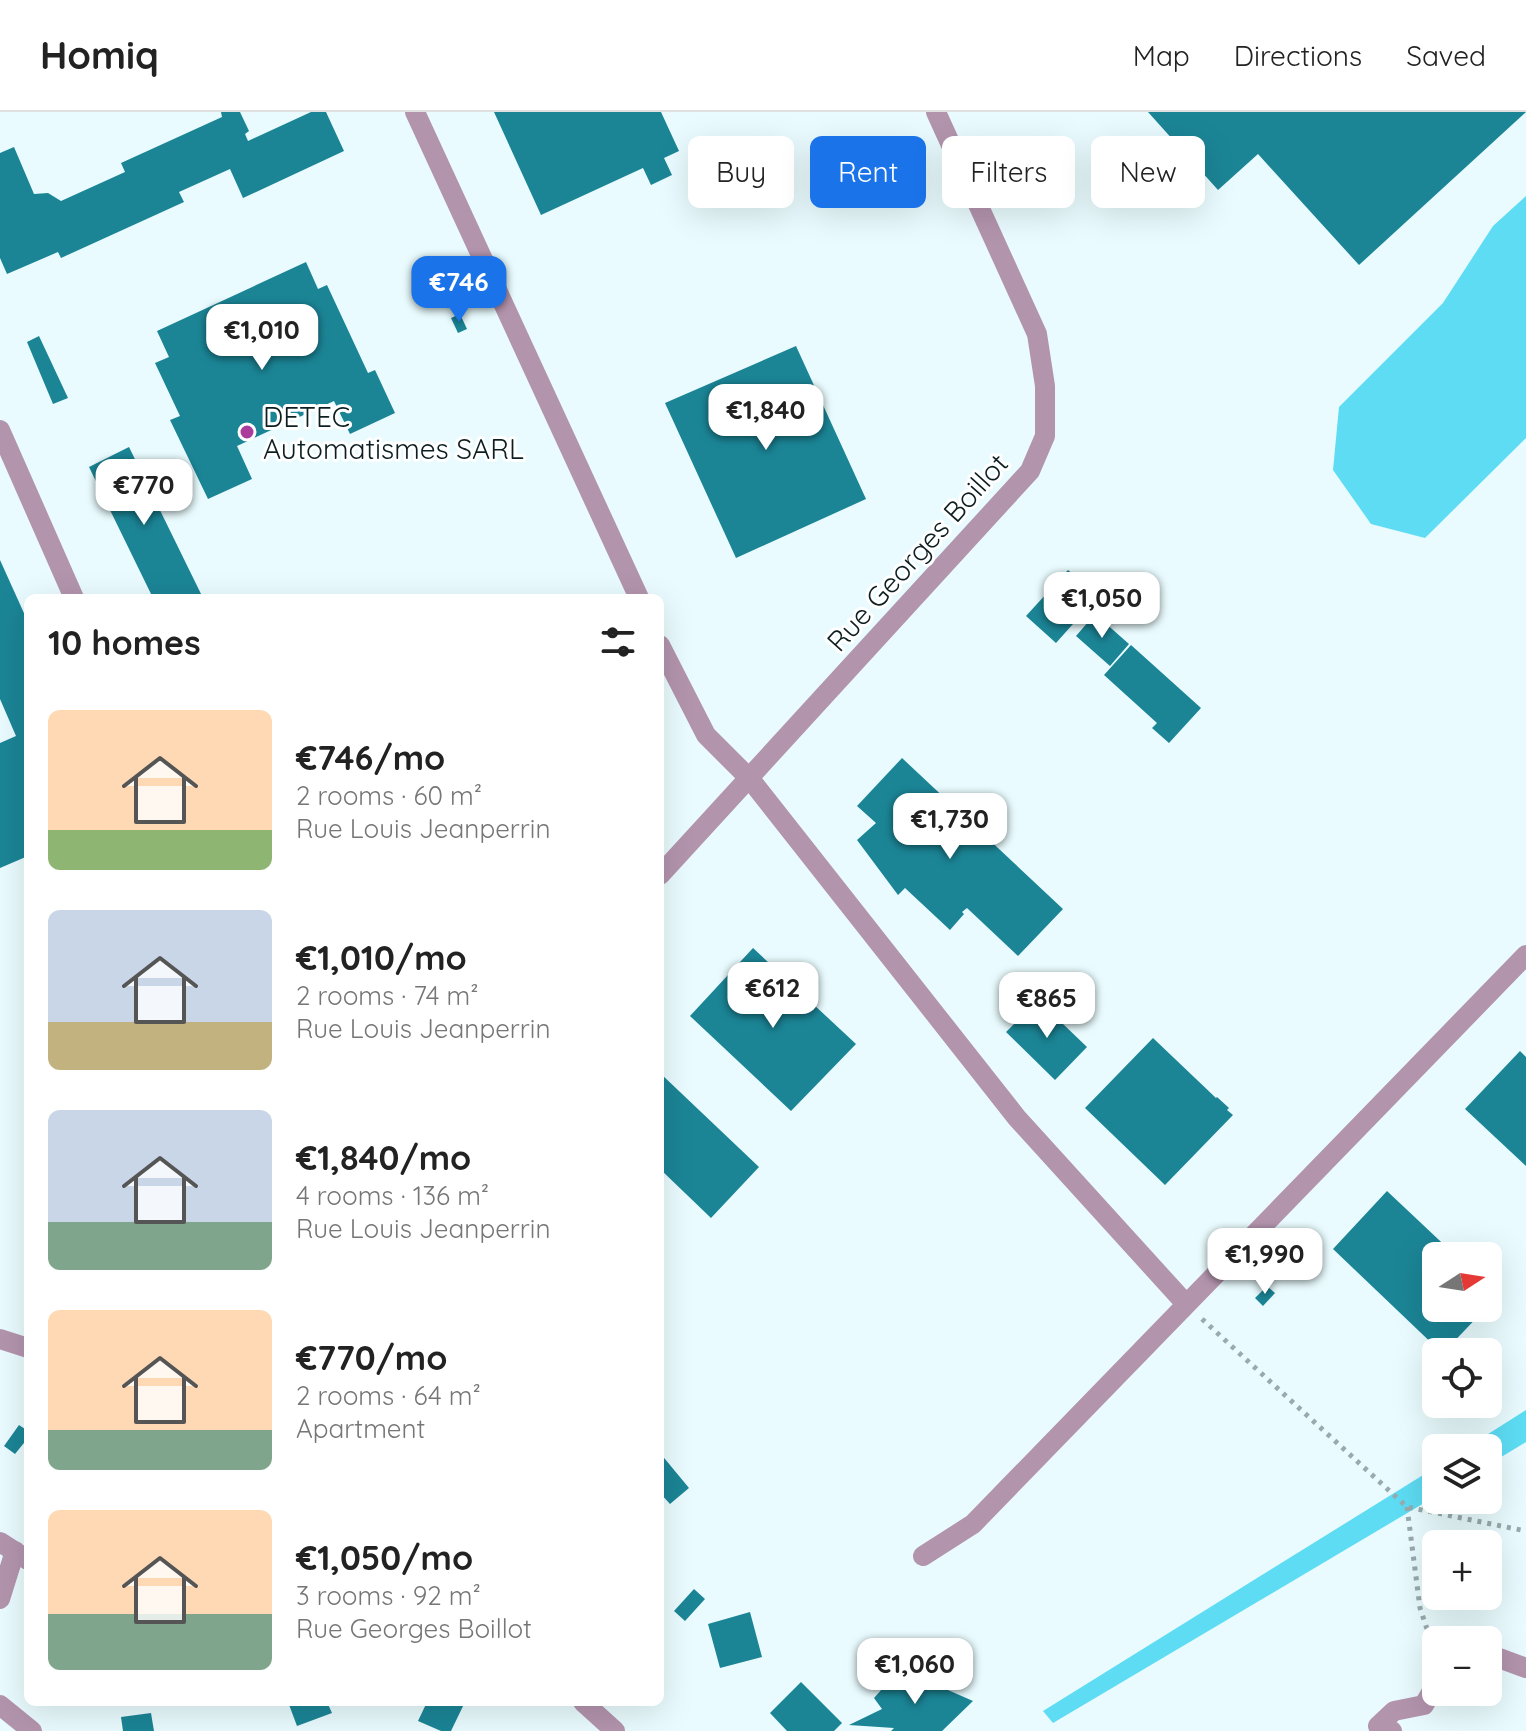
<!DOCTYPE html>
<meta charset="utf-8">
<style>
:root{--surface:#fff;--page:#f2f2f2;--text:#222;--muted:#767676;--line:#e0e0e0;--accent:#1a73e8}
body{margin:0;font-family:Quicksand,sans-serif;background:var(--page);color:var(--text);height:100vh;display:flex;flex-direction:column;font-size:30px;white-space:nowrap}
*{box-sizing:border-box;margin:0}
p{font-size:26px;color:var(--muted)}
.icon{flex:none;width:44px;height:44px;fill:none;stroke:currentColor;stroke-width:2;stroke-linecap:round;stroke-linejoin:round}
.map{position:relative;flex:1;overflow:hidden}
.details{position:absolute;left:24px;top:482px;width:640px;height:1112px;display:flex;flex-direction:column;background:var(--surface);border-radius:12px;box-shadow:0 8px 32px #0002}
.details>*{flex:none}
.top-card{position:absolute;left:688px;top:24px;width:718px;height:72px;display:flex;gap:16px}
.needle{width:52px;rotate:78deg}
.fabs{position:absolute;left:1422px;top:1130px;display:grid;gap:16px}
.fabs a{display:grid;place-items:center;width:80px;height:80px;border-radius:12px;background:var(--surface);box-shadow:0 8px 32px #0002;font-size:40px}
.price{position:absolute;translate:-50% -68px;padding:0 18px;border-radius:16px;background:#fff;color:#222;font-size:26px;line-height:52px;filter:drop-shadow(0 2px 4px #0008)}
.price::after{content:'';position:absolute;left:50%;top:48px;width:24px;height:18px;margin-left:-12px;background:inherit;clip-path:polygon(0 0,100% 0,50% 100%)}
.price.active{background:var(--accent);color:#fff}
ul{padding:0;list-style:none}
li{display:flex;align-items:center;gap:24px;height:200px;padding:0 24px}
li span{display:grid;place-items:center;flex:none;width:224px;height:160px;border-radius:12px;color:#555}
li>.icon{margin-inline-start:auto}
span .icon{width:96px;height:96px;fill:#fffc;stroke-width:1}
li b{font-size:34px}
h2{display:flex;justify-content:space-between;align-items:center;height:96px;padding:0 24px;font-size:34px}
.chip{padding:0 28px;border-radius:12px;background:var(--surface);box-shadow:0 8px 32px #0002;font-size:28px;line-height:72px}
.chip.active{background:var(--accent);color:#fff}
header{display:flex;align-items:center;gap:48px;box-sizing:border-box;height:112px;padding:0 40px;background:var(--surface);border-bottom:2px solid var(--line)}
header strong{font-size:38px}
nav{display:flex;gap:44px;margin-inline-start:auto;font-size:28px}
.map>svg:first-child{display:block}
.forest{fill:#5ddcf3}
.building{fill:#1b8596}
.lines{fill:none;stroke-linecap:round;stroke-linejoin:round}
.path{stroke:#98aaad;stroke-width:5;stroke-dasharray:4 6;stroke-linecap:butt}
.minor{stroke:#b394ad;stroke-width:20}
.tertiary{stroke:#b394ad;stroke-width:20}
.poi-dot{fill:#aa3d9c;stroke:#fff;stroke-width:3}
.labels{text-anchor:middle;dominant-baseline:central;stroke-width:6;stroke-linejoin:round;paint-order:stroke}
.poi-label{font-size:28px;fill:#0c1e21;stroke:#fff;text-anchor:start}
.street-label{font-size:28px;fill:#0c1e21;stroke:#fff}
</style>
<header>
<strong>Homiq</strong>
<nav><a>Map</a><a>Directions</a><a>Saved</a></nav>
</header>
<div class="map">
<svg width="1526" height="1619" viewBox="0 0 1526 1619">
<rect width="100%" height="100%" fill="#e9fbfe"/>
<path class="forest" d="M1526 84V326L1425 426 1371 412 1333 358 1339 295 1443 191 1493 114Z
M1526 1298V1330L1488 1353V1336H1466Z
M1436 1355V1384L1053 1611 1043 1599Z"/>
<path class="building" d="M221 0H240L249 19 245 22 248 29 311 0H326L344 39 243 86 230 57 179 80 184 90 61 146 58 140 7 162 0 146V41L14 35 34 82 48 81 61 89 125 60 121 51 222 5Z
M494 0H661L679 39 664 46 672 63 651 73 643 56 541 103Z
M1148 0H1526L1359 153 1258 42 1218 78Z
M306 150 318 177 327 173 368 261 375 258 395 301 350 322 334 289 237 334 252 367 208 387 170 308 180 304 155 251 169 245 157 219Z
M460 202 467 217 458 221 451 206Z
M39 224 68 286 53 292 27 230Z
M796 234 866 387 736 446 665 291Z
M129 335 203 486H153L89 355Z
M0 448 28 510V744L0 756V631L16 624 0 587Z
M1068 458 1098 484 1056 531 1026 504Z
M1095 502 1129 532 1110 554 1076 524Z
M1131 533 1201 596 1169 631 1152 616 1157 611 1104 563Z
M902 646 1063 797 1018 844 967 796 962 800 964 802 950 818 905 776 898 783 857 728 876 711 857 694Z
M753 836 856 932 791 999 690 904Z
M1038 888 1087 935 1055 968 1006 920Z
M1153 926 1216 986 1217 985 1229 996 1227 998 1233 1003 1165 1073 1085 996Z
M1520 939 1526 945V1054L1465 997Z
M660 961 759 1055 711 1106 660 1057Z
M1387 1079 1456 1144H1436V1196H1486L1444 1240H1441L1333 1137Z
M1267 1174 1275 1181 1263 1194 1255 1186Z
M19 1313 28 1319V1326L15 1342 4 1334Z
M660 1341 689 1376 670 1392 660 1381Z
M694 1477 705 1487 685 1509 674 1499Z
M750 1500 762 1545 720 1556 708 1512Z
M900 1557 973 1589 942 1619H891L894 1616 849 1613 882 1597 874 1586Z
M801 1570 842 1611 834 1619H787L770 1601Z
M288 1590H327L332 1601 297 1614Z
M427 1590H465L451 1619H441L418 1609Z
M151 1601 154 1619H123L121 1605Z"/>
<g class="lines">
<path class="path" d="M1202 1207 1407 1395 1526 1419
M1407 1395 1420 1496 1436 1544"/>
<path class="minor" d="M415 0 639 486
M0 318 74 486
M660 533 706 623 750 667 1017 1006 1186 1192
M660 763 1030 359 1045 324V274L1037 222 936 0
M0 1430 28 1448
M923 1444 973 1412 1526 843
M0 1487 15 1439
M1488 1542 1526 1556
M0 1593 32 1619
M1392 1619 1378 1614 1394 1599 1424 1593 1436 1572"/>
<path class="tertiary" d="M0 1227 28 1236
M583 1590 615 1619"/>
</g>
<circle class="poi-dot" cx="247" cy="320" r="8"/>
<g class="labels">
<g class="poi-label">
<text x="263" y="304">DETEC<tspan x="263" dy="32">Automatismes SARL</tspan></text>
</g>
<g class="street-label">
<text transform="translate(917 440) rotate(-48)">Rue Georges Boillot</text>
</g>
</g>
</svg>
<div class="fabs">
<a><svg class="needle" viewBox="-14 -14 28 28"><path d="M0-13l5 13h-10z" fill="#e53935"/><path d="M0 13l5-13h-10z" fill="#767676"/></svg></a>
<a><svg class="icon" aria-label="locate" viewBox="0 0 24 24"><circle cx="12" cy="12" r="6"/><path d="M12 2v4M12 18v4M2 12h4M18 12h4"/></svg></a>
<a><svg class="icon" aria-label="layers" viewBox="0 0 24 24"><path d="M12 4l9 5-9 5-9-5zM3 14l9 5 9-5"/></svg></a>
<a>+</a>
<a>−</a>
</div>
<b class="price active" style="left:459px;top:212px">€746</b>
<b class="price" style="left:262px;top:260px">€1,010</b>
<b class="price" style="left:766px;top:340px">€1,840</b>
<b class="price" style="left:144px;top:415px">€770</b>
<b class="price" style="left:1102px;top:528px">€1,050</b>
<b class="price" style="left:950px;top:749px">€1,730</b>
<b class="price" style="left:773px;top:918px">€612</b>
<b class="price" style="left:1047px;top:928px">€865</b>
<b class="price" style="left:1265px;top:1184px">€1,990</b>
<b class="price" style="left:915px;top:1594px">€1,060</b>
<div class="top-card">
<a class="chip">Buy</a>
<a class="chip active">Rent</a>
<a class="chip">Filters</a>
<a class="chip">New</a>
</div>
<section class="details">
<h2>10 homes<svg class="icon" aria-label="filters" viewBox="0 0 24 24"><path d="M4 7h16M4 17h16"/><circle cx="9" cy="7" r="2"/><circle cx="15" cy="17" r="2"/></svg></h2>
<ul>
<li><span style="background:linear-gradient(#ffd9b3 75%,#8fb573 0)"><svg class="icon" aria-label="home" viewBox="0 0 24 24"><path d="M3 11l9-7 9 7M6 9v11h12V9"/></svg></span><div><b>€746/mo</b><p>2 rooms · 60 m²</p><p>Rue Louis Jeanperrin</p></div></li>
<li><span style="background:linear-gradient(#c9d6e8 70%,#c2b280 0)"><svg class="icon" aria-label="home" viewBox="0 0 24 24"><path d="M3 11l9-7 9 7M6 9v11h12V9"/></svg></span><div><b>€1,010/mo</b><p>2 rooms · 74 m²</p><p>Rue Louis Jeanperrin</p></div></li>
<li><span style="background:linear-gradient(#c9d6e8 70%,#7fa58c 0)"><svg class="icon" aria-label="home" viewBox="0 0 24 24"><path d="M3 11l9-7 9 7M6 9v11h12V9"/></svg></span><div><b>€1,840/mo</b><p>4 rooms · 136 m²</p><p>Rue Louis Jeanperrin</p></div></li>
<li><span style="background:linear-gradient(#ffd9b3 75%,#7fa58c 0)"><svg class="icon" aria-label="home" viewBox="0 0 24 24"><path d="M3 11l9-7 9 7M6 9v11h12V9"/></svg></span><div><b>€770/mo</b><p>2 rooms · 64 m²</p><p>Apartment</p></div></li>
<li><span style="background:linear-gradient(#ffd9b3 65%,#7fa58c 0)"><svg class="icon" aria-label="home" viewBox="0 0 24 24"><path d="M3 11l9-7 9 7M6 9v11h12V9"/></svg></span><div><b>€1,050/mo</b><p>3 rooms · 92 m²</p><p>Rue Georges Boillot</p></div></li>
</ul>
</section>
</div>
